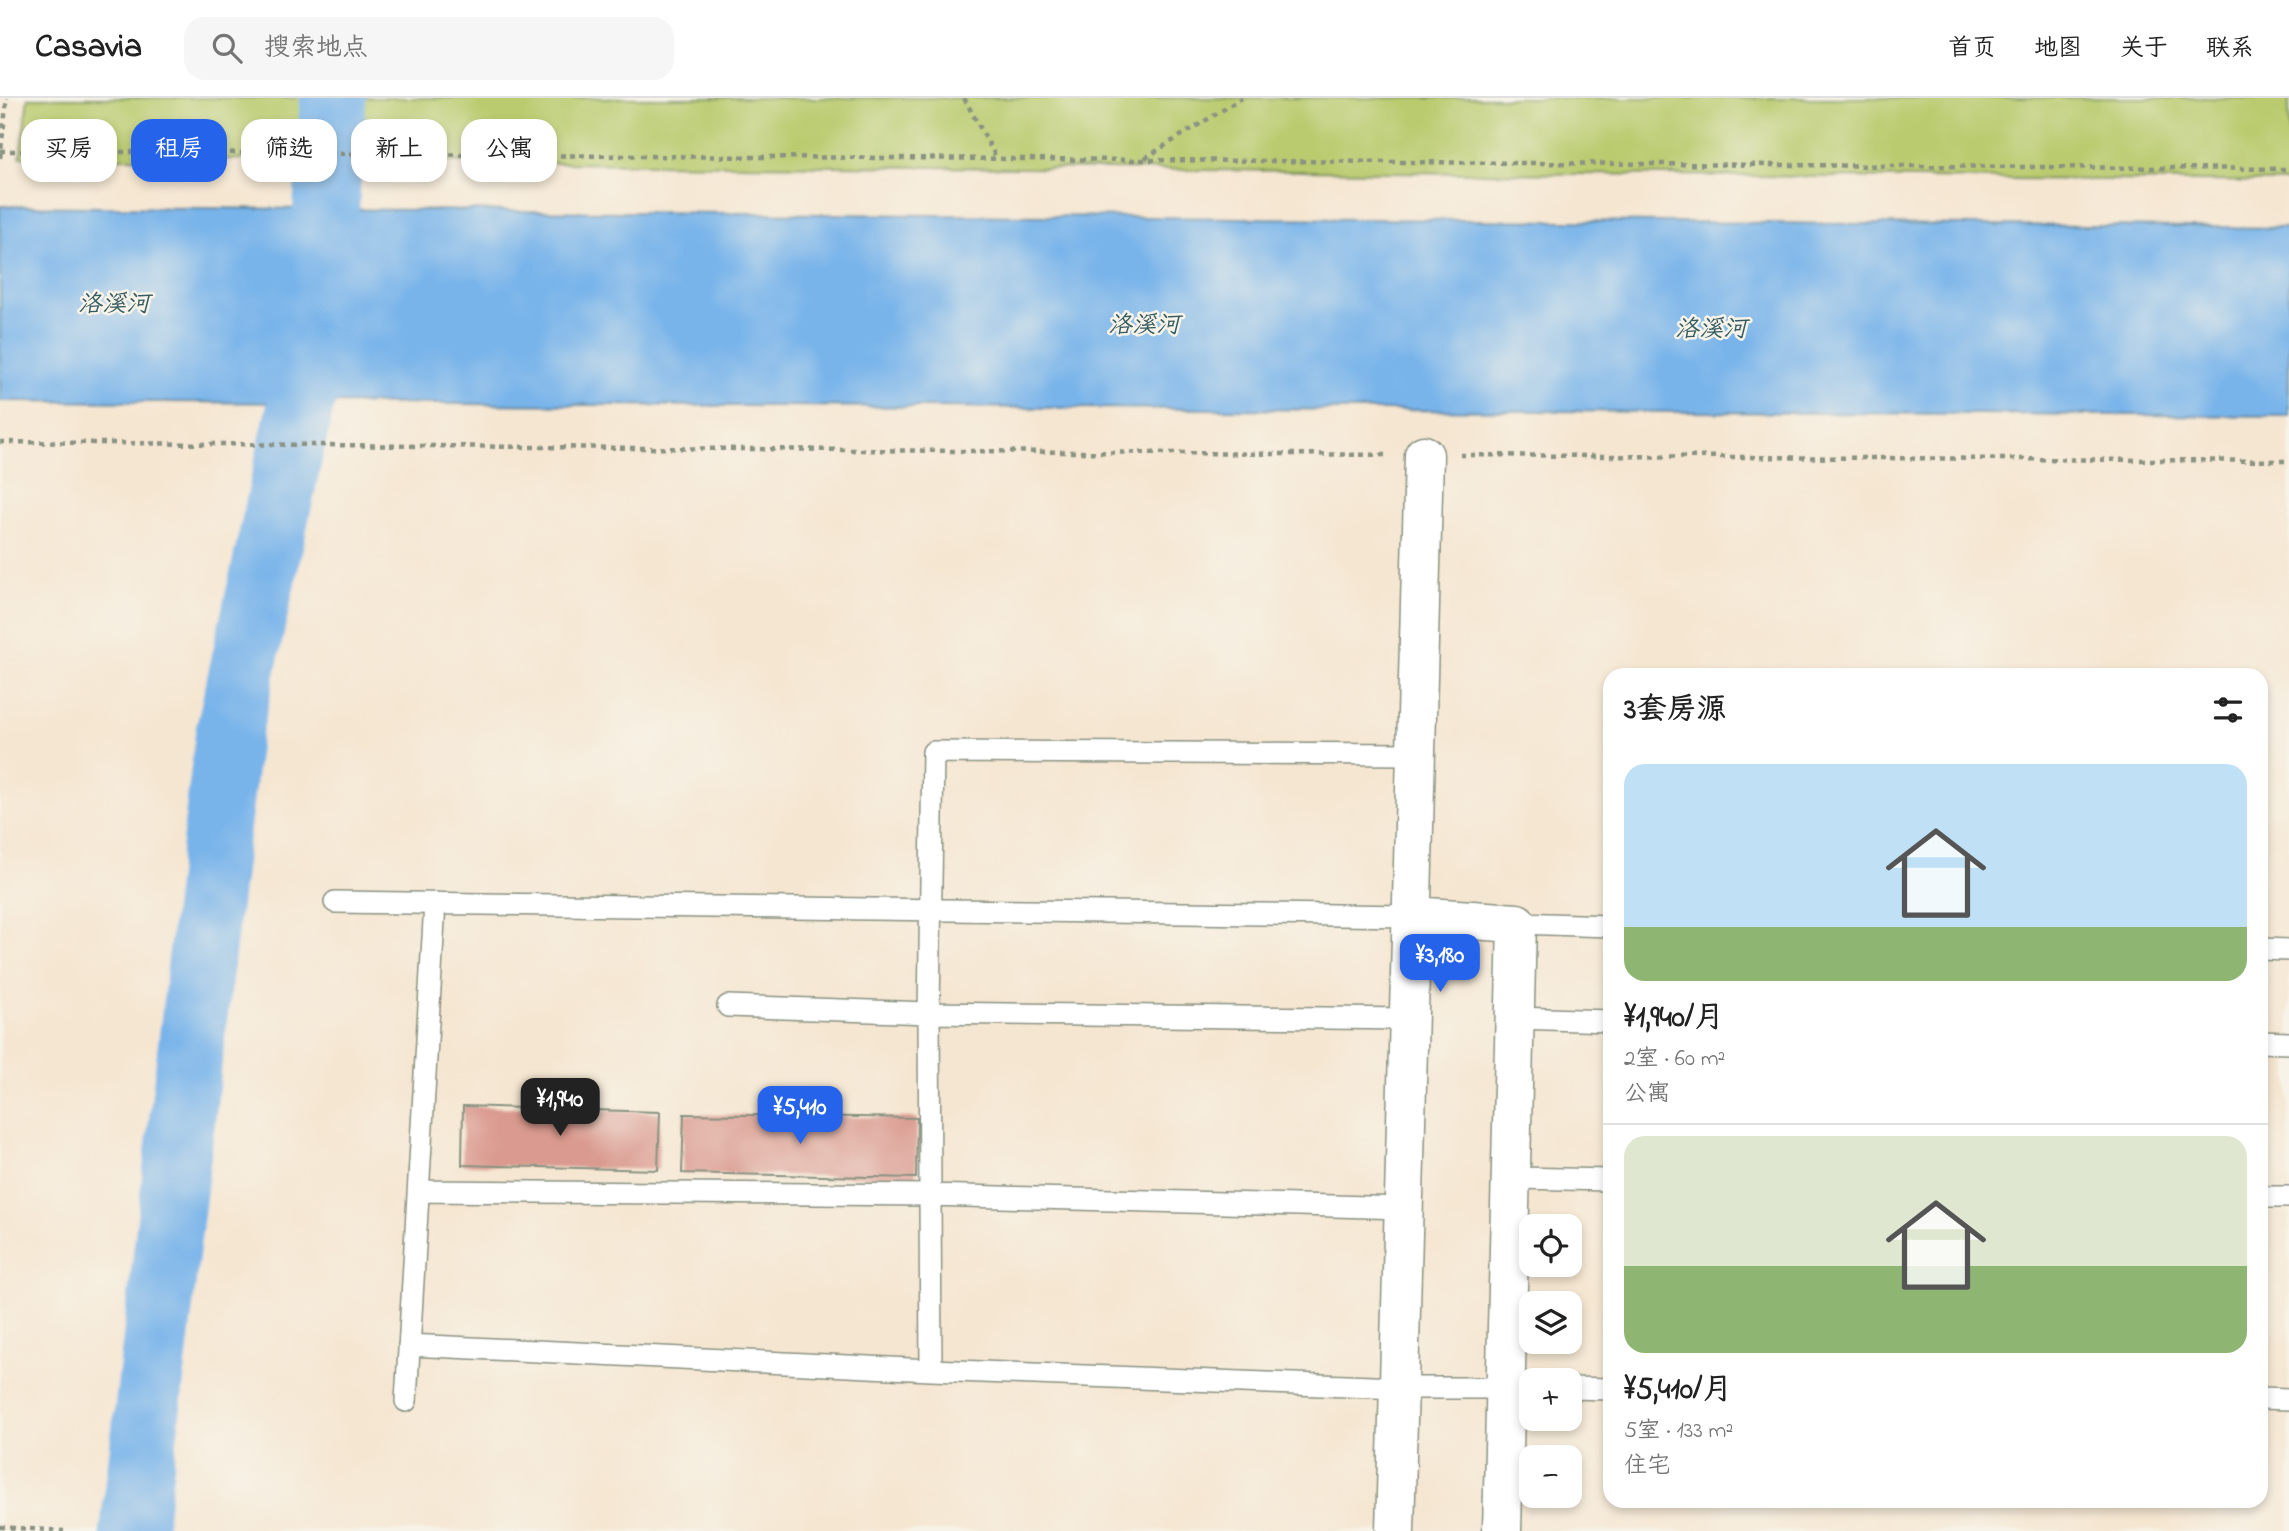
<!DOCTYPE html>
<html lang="zh">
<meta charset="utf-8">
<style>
:root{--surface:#fff;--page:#f6f6f6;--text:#222;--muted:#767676;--line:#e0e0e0;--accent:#2563eb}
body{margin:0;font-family:"Indie Flower","LXGW WenKai TC",sans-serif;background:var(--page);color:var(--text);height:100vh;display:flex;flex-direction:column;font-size:26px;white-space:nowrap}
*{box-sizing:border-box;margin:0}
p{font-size:23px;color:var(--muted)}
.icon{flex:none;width:38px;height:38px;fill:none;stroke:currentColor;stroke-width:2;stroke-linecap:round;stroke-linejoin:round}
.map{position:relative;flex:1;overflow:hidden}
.side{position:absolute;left:1603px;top:570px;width:665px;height:840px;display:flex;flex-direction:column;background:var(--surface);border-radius:21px;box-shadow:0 4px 10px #0003}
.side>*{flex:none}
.banner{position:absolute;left:21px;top:21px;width:665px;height:63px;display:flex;gap:14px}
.buttons{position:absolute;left:1519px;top:1116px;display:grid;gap:14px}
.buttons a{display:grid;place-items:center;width:63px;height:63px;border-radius:14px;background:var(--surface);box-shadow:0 4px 10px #0003;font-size:35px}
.price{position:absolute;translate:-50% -60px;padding:0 16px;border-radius:14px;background:var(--accent);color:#fff;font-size:23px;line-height:46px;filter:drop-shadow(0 2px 4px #0008)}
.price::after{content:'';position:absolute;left:50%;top:42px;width:21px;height:16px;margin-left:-10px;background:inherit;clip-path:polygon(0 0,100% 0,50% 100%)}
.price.current{background:#222;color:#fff}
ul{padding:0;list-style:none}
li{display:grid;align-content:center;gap:14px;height:371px;padding:0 21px}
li+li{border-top:2px solid var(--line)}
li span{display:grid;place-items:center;height:217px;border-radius:21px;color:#555}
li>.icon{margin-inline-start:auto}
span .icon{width:126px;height:126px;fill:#fffc;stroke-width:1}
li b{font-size:30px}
h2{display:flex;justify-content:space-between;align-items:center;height:84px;padding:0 21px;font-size:30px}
.chip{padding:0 24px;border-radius:21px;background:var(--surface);box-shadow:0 4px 10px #0003;font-size:24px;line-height:63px}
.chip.current{background:var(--accent);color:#fff}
header{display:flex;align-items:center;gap:42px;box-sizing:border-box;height:98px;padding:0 35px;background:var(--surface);border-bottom:2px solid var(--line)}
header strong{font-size:33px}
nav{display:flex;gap:38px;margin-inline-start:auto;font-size:24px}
.search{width:490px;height:63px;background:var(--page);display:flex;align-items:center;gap:18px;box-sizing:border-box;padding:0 24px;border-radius:21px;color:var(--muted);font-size:26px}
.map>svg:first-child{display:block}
.green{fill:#b9cb6e;stroke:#6c8451;stroke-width:2}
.water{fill:#78b4ea;stroke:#4c788f;stroke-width:2}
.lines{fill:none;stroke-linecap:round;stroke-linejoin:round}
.river{stroke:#78b4ea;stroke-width:66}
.building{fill:#da9a8f}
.service-casing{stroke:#8a9282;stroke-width:24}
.minor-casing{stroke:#8a9282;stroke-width:41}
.path{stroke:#8a9282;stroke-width:4.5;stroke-dasharray:5 5;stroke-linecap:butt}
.service{stroke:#fff;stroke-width:21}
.minor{stroke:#fff;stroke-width:38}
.path-bridge{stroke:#8a9282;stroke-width:4.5;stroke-dasharray:5 5;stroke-linecap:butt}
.labels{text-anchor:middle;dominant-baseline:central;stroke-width:5;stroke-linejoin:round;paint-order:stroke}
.water-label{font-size:24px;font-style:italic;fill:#355b62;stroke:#f7f3e8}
</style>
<header>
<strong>Casavia</strong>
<div class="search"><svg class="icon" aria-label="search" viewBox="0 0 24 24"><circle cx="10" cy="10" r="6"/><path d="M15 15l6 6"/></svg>搜索地点</div>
<nav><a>首页</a><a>地图</a><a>关于</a><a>联系</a></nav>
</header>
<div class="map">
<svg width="2289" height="1433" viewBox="0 0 2289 1433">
<rect width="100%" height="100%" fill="#f7f3e8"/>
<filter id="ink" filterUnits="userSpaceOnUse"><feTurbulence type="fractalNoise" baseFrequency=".0143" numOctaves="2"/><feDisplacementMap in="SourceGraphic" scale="14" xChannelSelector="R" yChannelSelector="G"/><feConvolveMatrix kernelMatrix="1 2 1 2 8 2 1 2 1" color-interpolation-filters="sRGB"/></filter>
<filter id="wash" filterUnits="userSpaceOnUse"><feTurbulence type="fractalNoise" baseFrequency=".00686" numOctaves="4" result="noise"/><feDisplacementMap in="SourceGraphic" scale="28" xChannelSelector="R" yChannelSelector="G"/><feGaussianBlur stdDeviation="1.57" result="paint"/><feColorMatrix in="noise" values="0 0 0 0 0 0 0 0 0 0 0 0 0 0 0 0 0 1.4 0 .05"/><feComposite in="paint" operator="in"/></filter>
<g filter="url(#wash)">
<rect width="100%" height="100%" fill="#f5e6d1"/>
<path class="green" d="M28 0H2289V84L20 59Z"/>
<path class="water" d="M0 108 2289 130V318L0 303Z"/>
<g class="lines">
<path class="river" d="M133 1433 228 637 319 223 333 0"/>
</g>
<g id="blocks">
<path class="building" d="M463 1008 660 1014 658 1072 462 1067Z
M684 1016 917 1020 916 1080 682 1075Z"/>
</g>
</g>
<g filter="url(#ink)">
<use href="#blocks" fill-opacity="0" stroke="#8a9282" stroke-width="2"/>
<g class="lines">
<defs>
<path id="service" d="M335 804 1412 818
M1517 825 1610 828
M2261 851 2289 852
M728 908 929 915 1409 921
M1515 920 1610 923
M2261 944 2289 945
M1511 1080 1610 1082
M419 1093 930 1097 1404 1110
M2261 1099H2289
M409 1247 931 1272 1399 1290H1531
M931 1272 929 915 933 654 1416 656
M1570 1290 1610 1291
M2261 1300 2289 1301
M406 1303 435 805"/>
<path id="minor" d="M1412 818 1517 825 1502 1433
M1395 1433 1424 357"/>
</defs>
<use href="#service" class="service-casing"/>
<use href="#minor" class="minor-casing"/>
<path class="path" d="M964 0 997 61
M0 53 2289 71
M1145 60 1242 0
M0 344 1389 357
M1460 357 2289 363
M0 1429 64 1433"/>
<use href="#service" class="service"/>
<use href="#minor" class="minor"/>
<path class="path-bridge" d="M0 60 7 0"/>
</g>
</g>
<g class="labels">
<g class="water-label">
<text x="114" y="207">洛溪河</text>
<text x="1144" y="228">洛溪河</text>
<text x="1711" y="232">洛溪河</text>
</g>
</g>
</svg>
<div class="buttons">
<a><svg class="icon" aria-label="locate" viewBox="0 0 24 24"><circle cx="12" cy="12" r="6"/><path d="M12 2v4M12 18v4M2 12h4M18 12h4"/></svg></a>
<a><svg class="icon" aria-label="layers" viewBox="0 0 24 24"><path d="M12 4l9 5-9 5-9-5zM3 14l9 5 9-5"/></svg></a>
<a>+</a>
<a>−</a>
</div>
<b class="price" style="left:1440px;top:896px">¥3,180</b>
<b class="price current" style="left:560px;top:1040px">¥1,940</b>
<b class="price" style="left:800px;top:1048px">¥5,410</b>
<div class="banner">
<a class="chip">买房</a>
<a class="chip current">租房</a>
<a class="chip">筛选</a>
<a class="chip">新上</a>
<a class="chip">公寓</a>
</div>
<section class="side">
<h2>3套房源<svg class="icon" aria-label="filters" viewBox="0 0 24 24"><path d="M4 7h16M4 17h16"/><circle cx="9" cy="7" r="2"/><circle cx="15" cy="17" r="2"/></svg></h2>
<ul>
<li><span style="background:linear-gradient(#bfe0f5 75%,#8fb573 0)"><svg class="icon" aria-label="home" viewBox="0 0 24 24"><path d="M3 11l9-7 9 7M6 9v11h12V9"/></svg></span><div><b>¥1,940/月</b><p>2室 · 60 m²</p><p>公寓</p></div></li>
<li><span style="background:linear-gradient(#dfe7d0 60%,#8fb573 0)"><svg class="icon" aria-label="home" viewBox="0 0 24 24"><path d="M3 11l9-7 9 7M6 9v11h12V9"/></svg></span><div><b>¥5,410/月</b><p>5室 · 133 m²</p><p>住宅</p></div></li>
</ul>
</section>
</div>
